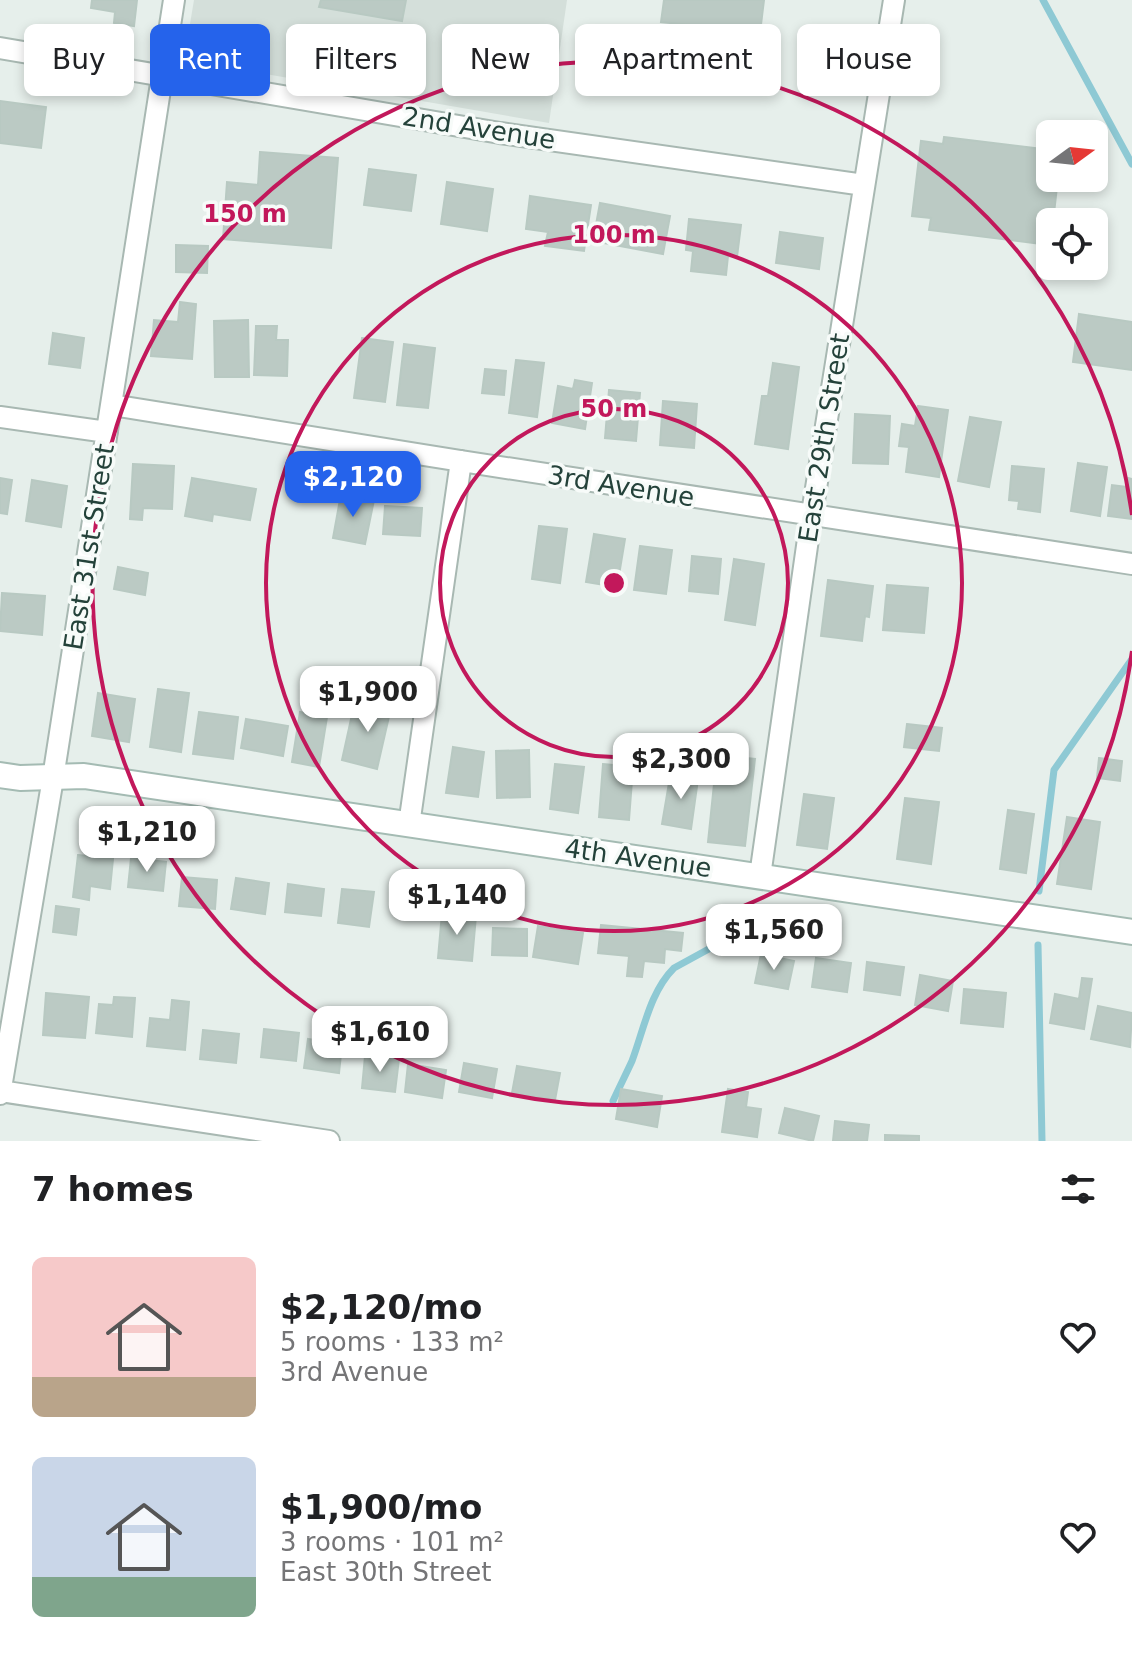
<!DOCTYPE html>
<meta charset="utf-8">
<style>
:root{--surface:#fff;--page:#f6f6f6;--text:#202124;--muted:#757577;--accent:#2563eb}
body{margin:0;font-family:"DejaVu Sans",sans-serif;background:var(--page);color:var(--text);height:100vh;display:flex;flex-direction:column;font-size:30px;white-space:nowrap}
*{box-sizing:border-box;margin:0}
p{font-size:26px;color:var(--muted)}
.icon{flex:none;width:44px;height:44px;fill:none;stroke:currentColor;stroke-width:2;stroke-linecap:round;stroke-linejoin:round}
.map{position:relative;height:1141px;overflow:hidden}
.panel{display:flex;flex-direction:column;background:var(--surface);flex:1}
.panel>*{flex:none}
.guide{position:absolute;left:24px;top:24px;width:1084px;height:72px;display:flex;gap:16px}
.needle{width:52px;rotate:75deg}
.fabs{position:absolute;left:1036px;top:120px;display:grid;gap:16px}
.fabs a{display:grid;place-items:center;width:72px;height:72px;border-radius:12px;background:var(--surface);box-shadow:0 4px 12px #0003;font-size:40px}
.price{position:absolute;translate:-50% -68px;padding:0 18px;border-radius:16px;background:#fff;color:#222;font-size:26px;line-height:52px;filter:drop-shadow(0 2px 4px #0008)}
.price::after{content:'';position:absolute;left:50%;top:48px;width:24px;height:18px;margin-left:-12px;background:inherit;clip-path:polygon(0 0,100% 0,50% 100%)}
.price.current{background:var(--accent);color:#fff}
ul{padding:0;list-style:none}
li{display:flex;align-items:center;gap:24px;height:200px;padding:0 32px}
li span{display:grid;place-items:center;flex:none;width:224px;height:160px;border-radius:12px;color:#555}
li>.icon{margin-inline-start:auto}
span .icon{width:96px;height:96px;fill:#fffc;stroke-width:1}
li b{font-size:34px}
h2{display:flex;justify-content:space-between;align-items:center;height:96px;padding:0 32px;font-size:34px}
.pill{padding:0 28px;border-radius:12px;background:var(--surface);box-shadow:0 4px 12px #0003;font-size:28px;line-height:72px}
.pill.current{background:var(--accent);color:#fff}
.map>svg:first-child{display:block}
.built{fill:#d4dfda}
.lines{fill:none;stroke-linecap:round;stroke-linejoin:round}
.stream{stroke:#8ec9d4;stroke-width:7}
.building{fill:#bbcac4;stroke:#b8c9c2;stroke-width:2}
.minor-casing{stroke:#a8b8b2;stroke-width:24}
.secondary-casing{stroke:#a4bbb3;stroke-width:28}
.minor{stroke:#fff;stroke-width:20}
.secondary{stroke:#fff;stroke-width:24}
.ring{fill:none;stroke:#c2185b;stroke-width:4}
.labels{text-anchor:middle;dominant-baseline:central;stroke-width:7;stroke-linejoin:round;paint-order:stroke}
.street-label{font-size:26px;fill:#24423a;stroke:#f7fbf9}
.centre{fill:#c2185b;stroke:#f7fbf9;stroke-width:4}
.ring-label{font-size:24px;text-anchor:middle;font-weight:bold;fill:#c2185b;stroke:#f7fbf9;stroke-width:7;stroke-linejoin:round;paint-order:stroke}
</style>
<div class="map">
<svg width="1132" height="1141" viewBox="0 0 1132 1141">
<rect width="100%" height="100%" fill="#e6efeb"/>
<path class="built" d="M194 0H567L549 123 184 60Z"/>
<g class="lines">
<path class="stream" d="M1043 0 1132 164
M1039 891 1054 770 1132 659
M1038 945 1042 1141
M613 1101C619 1088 626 1074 632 1061 644 1029 650 992 674 968L778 911"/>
</g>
<path class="building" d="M92 0H137L134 26 114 23 115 12 91 8Z
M321 0H406L402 21 319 7Z
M664 0H764L753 90 683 81 690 25 661 22Z
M0 101 46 107 41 148 0 143Z
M944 137 1050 150V178H1058L1053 222H1050V245L929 230 931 218 912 216 921 141 943 144Z
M260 152 338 158 331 248 223 239 227 182 258 185Z
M369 169 416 175 411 211 364 205Z
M447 182 493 189 487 231 441 224Z
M530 196 591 205 584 251 545 246 548 232 526 229Z
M600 203 670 216 663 254 593 241Z
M689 219 741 225 737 257 728 256 726 275 691 271 693 251 686 250Z
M780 232 823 238 819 269 776 263Z
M176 245 208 246 207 273 176 272Z
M180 302 196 304 192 359 151 356 154 320 178 322Z
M1079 314 1132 322V370L1073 362Z
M248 320 249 377H215L214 321Z
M256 326H277L276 340H288L287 376 254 375Z
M53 333 84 338 80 368 49 364Z
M362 338 393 342 385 402 354 398Z
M404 344 435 348 428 408 397 405Z
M516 360 544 363 537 417 509 413Z
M773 363 799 367 788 449 755 444 762 396H768Z
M485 369 506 371 504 395 482 393Z
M575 380 592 383 585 429 552 423 558 386 573 389Z
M609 390 640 393 636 441 605 438Z
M663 401 697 404 694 448 660 445Z
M918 406 948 410 939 477 906 472 909 447 899 446 902 424 915 426Z
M855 414 890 416 888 464 853 463Z
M970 417 1001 422 989 487 958 481Z
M1078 463 1107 467 1100 516 1071 511Z
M133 464 174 466 172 509 143 508 142 520 130 519Z
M1012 466 1044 469 1040 512 1018 509 1019 501 1009 500Z
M0 478 12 480 7 514 0 513Z
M192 478 256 489 250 520 213 514 212 521 185 516Z
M1128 478 1132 479V519L1108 516 1112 485 1127 487Z
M32 480 67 486 61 527 26 521Z
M341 494 374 500 365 544 333 538Z
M385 506 422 508 420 536 383 534Z
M539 526 567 529 560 583 532 579Z
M594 534 625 539 617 587 586 582Z
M640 546 672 550 666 594 634 590Z
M692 556 721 559 718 594 689 591Z
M734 559 764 564 755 625 725 620Z
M118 567 148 573 145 595 114 589Z
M828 580 873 586 869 617 865 616 862 641 821 636Z
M887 585 928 588 924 633 883 630Z
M2 593 45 596 42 635 0 631Z
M158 689 189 693 181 752 150 747Z
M98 693 135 699 129 742 92 736Z
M373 695 393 699 377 769 342 760 353 710 369 714Z
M199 712 238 717 233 759 193 754Z
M300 712 327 717 319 767 292 762Z
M246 719 288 726 283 756 241 748Z
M907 724 942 728 939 751 904 747Z
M453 747 484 752 478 797 446 793Z
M529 750 530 797 497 798 496 751Z
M717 755 755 759 745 846 708 842Z
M1099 758 1122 761 1120 781 1097 778Z
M555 764 584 767 578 813 550 809Z
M603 764 633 767 629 820 599 817Z
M687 770 699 772 691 829 662 824 670 777 686 780Z
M804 794 834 798 827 849 797 845Z
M905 798 939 802 931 864 897 859Z
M1008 810 1034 814 1026 873 1000 869Z
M1067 817 1100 822 1091 889 1057 884Z
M78 855 113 859 110 889 90 886 89 900 73 897Z
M131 858 166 862 163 891 128 887Z
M182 877 217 880 215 909 179 906Z
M236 878 269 883 265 914 231 909Z
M288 884 324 889 321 916 285 912Z
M342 889 374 892 369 927 338 923Z
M56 906 79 909 76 935 53 932Z
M442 913 476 916 472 961 438 958Z
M601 925 683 933 681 951 665 949 664 963 644 961 642 977 627 976 629 956 598 953Z
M538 926 583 933 578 964 533 957Z
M493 928 527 929V956L492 955Z
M761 954 794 961 788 989 755 983Z
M816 958 851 963 847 992 812 987Z
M867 962 904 967 900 995 864 990Z
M920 975 953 981 948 1011 915 1005Z
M1082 978 1092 979 1084 1029 1050 1023 1055 994 1079 999Z
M964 989 1006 993 1003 1027 961 1023Z
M46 993 89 997 85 1038 43 1035Z
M114 997 135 998 132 1037 96 1033 99 1004 113 1005Z
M172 1000 189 1002 185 1050 147 1046 150 1018 170 1020Z
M1098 1006 1132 1013 1130 1047 1091 1039Z
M264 1029 299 1033 296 1061 261 1057Z
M203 1030 239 1034 236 1063 200 1059Z
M308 1039 342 1044 339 1073 304 1068Z
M365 1056 399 1059 395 1092 362 1088Z
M464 1063 497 1069 492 1098 459 1092Z
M408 1064 446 1070 442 1098 405 1092Z
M517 1066 560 1073 555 1100 512 1093Z
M621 1089 662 1096 657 1127 616 1119Z
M728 1089 748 1092 746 1107 761 1109 757 1137 722 1132Z
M785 1108 819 1116 813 1141 779 1133Z
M835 1121 869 1125 867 1141H833Z
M885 1135 919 1136V1141H885Z"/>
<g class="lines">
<defs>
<path id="minor" d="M0 48 500 133 864 185
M112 405 461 461 1132 564
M0 417 107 432
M409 825 461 461
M760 876 809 532 894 0
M0 1091 329 1141
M0 1094 53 778 174 0"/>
<path id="secondary" d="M0 775 20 778 84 776 1132 932"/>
</defs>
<use href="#minor" class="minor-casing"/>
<use href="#secondary" class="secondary-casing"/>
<use href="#minor" class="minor"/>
<use href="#secondary" class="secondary"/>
</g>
<g class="ring">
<circle cx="614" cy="583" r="174"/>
<circle cx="614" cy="583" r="348"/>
<path d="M1132 651A522 522 0 1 1 1132 515"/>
</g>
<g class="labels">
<g class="street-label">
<text transform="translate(479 128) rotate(9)">2nd Avenue</text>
<text transform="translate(824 438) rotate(-81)">East 29th Street</text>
<text transform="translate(621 486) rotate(9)">3rd Avenue</text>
<text transform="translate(89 547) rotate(-81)">East 31st Street</text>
<text transform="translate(638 858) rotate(8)">4th Avenue</text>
</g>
</g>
<circle cx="614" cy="583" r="12" class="centre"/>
<g class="ring-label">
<text x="245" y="222">150 m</text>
<text x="614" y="243">100 m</text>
<text x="614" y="417">50 m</text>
</g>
</svg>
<div class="fabs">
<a><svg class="needle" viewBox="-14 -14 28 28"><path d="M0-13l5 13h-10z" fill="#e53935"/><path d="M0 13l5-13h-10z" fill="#757577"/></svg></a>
<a><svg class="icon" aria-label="locate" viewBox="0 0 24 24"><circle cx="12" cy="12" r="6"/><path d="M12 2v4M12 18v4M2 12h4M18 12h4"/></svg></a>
</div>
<b class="price current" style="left:353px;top:519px">$2,120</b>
<b class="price" style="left:368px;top:734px">$1,900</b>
<b class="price" style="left:681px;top:801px">$2,300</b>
<b class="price" style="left:147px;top:874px">$1,210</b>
<b class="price" style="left:457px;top:937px">$1,140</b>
<b class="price" style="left:774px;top:972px">$1,560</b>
<b class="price" style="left:380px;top:1074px">$1,610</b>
<div class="guide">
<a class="pill">Buy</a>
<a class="pill current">Rent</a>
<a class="pill">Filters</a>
<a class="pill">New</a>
<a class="pill">Apartment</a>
<a class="pill">House</a>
</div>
</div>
<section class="panel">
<h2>7 homes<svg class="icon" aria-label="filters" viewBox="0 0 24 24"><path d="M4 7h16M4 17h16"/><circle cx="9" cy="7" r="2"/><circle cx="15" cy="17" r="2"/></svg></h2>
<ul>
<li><span style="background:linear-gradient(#f6c9c9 75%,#b9a48a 0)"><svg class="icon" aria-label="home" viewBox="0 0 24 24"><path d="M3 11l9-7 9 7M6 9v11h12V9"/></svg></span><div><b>$2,120/mo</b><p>5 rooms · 133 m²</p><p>3rd Avenue</p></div><svg class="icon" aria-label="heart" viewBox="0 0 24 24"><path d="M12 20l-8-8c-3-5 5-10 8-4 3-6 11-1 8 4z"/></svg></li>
<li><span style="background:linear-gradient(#c9d6e8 75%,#7fa58c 0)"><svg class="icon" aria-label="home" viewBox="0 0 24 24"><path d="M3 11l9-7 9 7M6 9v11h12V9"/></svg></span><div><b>$1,900/mo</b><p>3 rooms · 101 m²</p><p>East 30th Street</p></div><svg class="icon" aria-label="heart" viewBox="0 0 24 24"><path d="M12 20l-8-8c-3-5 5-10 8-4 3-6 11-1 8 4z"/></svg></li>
</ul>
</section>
